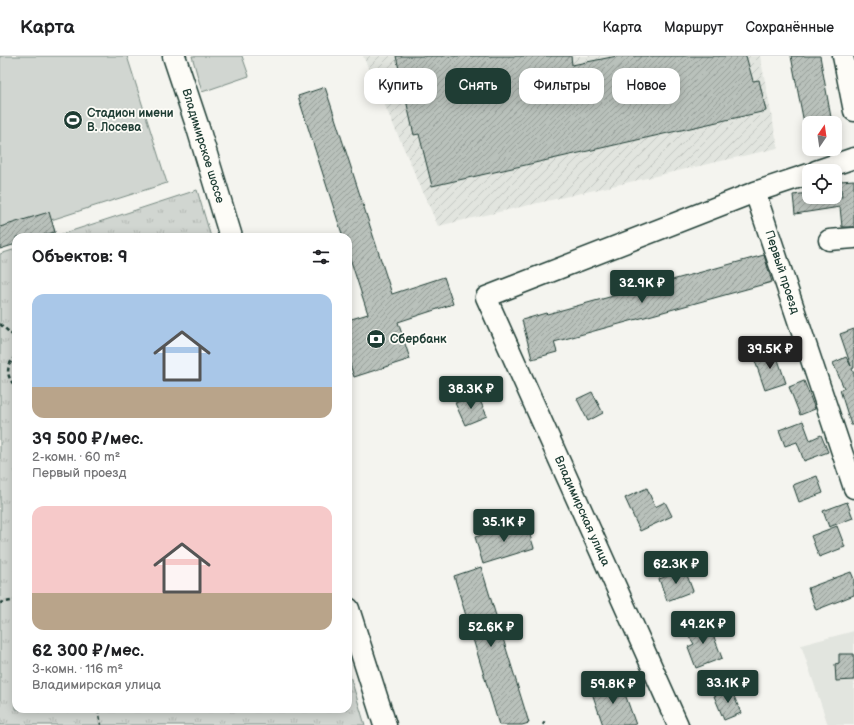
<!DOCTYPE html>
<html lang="ru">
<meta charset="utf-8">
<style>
:root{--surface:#fff;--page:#f2f2f2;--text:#202124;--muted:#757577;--line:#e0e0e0;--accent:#1f3d34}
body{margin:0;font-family:"Balsamiq Sans",sans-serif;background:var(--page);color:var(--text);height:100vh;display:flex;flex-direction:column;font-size:15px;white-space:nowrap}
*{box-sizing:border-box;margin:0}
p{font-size:13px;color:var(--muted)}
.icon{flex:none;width:22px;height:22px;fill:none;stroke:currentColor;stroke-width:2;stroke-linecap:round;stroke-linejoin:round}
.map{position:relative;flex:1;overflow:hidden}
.side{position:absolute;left:12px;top:177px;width:340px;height:480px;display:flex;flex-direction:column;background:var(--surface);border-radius:12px;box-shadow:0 2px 10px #0003}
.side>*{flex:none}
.banner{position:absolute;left:364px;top:12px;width:380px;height:36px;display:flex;gap:8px}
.needle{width:26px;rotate:13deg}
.tools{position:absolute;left:802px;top:60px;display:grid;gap:8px}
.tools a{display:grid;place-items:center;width:40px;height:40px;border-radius:8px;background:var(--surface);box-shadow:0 2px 10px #0003;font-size:20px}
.price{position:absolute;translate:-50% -34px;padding:0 9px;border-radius:4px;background:var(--accent);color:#fff;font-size:13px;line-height:26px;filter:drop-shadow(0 1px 2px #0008)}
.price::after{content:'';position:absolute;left:50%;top:24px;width:12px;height:9px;margin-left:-6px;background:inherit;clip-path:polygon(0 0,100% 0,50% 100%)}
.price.active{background:#222;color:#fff}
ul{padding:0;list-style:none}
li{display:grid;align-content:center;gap:8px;height:212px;padding:0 20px}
li span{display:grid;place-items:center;height:124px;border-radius:12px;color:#555}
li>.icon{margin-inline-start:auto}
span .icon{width:72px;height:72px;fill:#fffc;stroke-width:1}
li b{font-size:17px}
h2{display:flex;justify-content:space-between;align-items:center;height:48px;padding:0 20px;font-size:17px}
.pill{padding:0 14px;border-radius:12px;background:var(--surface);box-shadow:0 2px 10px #0003;font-size:14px;line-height:36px}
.pill.active{background:var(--accent);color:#fff}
header{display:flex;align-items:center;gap:24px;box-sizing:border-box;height:56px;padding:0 20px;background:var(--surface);border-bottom:1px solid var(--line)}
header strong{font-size:19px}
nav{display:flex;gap:22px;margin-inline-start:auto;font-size:14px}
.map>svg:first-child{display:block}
.built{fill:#e2e5df}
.industrial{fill:url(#industrial-furrows)}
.grass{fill:#d1d6d1;stroke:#788a82}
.park{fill:url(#park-tufts);stroke:#788a82}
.building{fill:url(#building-hatch);stroke:#1f3d34}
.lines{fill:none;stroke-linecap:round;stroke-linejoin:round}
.minor-casing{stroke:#1f3d34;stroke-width:23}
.major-casing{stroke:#1f3d34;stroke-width:25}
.path{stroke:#1f3d34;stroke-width:2.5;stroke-dasharray:4 3;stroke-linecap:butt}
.minor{stroke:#fdfcf7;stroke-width:20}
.major{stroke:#fdfcf7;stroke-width:22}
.labels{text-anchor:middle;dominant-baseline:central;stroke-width:3.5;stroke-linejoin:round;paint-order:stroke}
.poi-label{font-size:12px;font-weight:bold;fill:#1f3d34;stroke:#fdfcf7;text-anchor:start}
.street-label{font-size:12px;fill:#1f3d34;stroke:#fdfcf7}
</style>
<header>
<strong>Карта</strong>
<nav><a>Карта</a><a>Маршрут</a><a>Сохранённые</a></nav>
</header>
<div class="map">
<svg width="854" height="669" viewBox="0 0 854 669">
<defs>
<pattern id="industrial-furrows" width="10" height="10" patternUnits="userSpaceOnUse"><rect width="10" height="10" fill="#e2e5df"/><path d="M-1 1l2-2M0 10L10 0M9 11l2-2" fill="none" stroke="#c1c5c0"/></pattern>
<pattern id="park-tufts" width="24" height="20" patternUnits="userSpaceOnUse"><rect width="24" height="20" fill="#d1d6d1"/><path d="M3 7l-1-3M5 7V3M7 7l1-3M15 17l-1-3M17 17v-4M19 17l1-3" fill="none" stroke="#b3b9b4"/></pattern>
<pattern id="building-hatch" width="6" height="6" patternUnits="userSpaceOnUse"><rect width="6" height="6" fill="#b9c1bb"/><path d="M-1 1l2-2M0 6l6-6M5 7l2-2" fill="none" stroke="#969e99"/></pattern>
</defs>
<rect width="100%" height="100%" fill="#f4f4ef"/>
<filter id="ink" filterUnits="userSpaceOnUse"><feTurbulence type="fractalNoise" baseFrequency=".025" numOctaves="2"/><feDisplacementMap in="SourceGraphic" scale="8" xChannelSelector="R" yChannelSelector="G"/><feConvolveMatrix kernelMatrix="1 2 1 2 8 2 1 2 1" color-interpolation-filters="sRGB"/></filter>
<g filter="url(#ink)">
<path class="built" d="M854 575V669H828L801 589Z"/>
<path class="industrial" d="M363 0H760L778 92 438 170Z"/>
<path class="grass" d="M0 0H127L167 127 51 164 55 176 37 181H16L0 193Z
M192 0H242L249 20 202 36Z"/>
<path class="park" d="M197 134 211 181H53Z
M16 193V653H348V613L365 669H0V198Z"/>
<path class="building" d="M396 0H571L572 9 617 0H746L753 25 759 24 766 55 432 130 419 78 414 79Z
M791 0H820L832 67H804Z
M325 31 392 238 444 221 453 248 398 266 410 303 354 321 348 302V264L368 258 348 196V181H343L298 40Z
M854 124V171H842L840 151 795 158 793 139 809 137V141H842L840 125Z
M49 156 55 176 37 181H16V188L0 193V171Z
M764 199 772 226 554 286 557 296 532 303 522 264 546 257 547 258Z
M854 273V312L852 313 854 318V369H851L840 334 844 332 833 307 846 301 851 310 840 278Z
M775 295 786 327 765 334 754 302Z
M804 325 815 353 800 359 789 331Z
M592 336 603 357 588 365 577 343Z
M477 338 487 360 465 369 455 347Z
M803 365 810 384 821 379 828 396 804 405 797 386 785 390 779 374Z
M817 420 823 437 799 446 793 429Z
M647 432 655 451 665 446 672 460 640 475 625 442Z
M847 446 853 462 829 471 823 455Z
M526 466 534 492 483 508 475 481Z
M837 470 845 491 819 501 811 480Z
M481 511 529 667 522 669H499L454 520Z
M685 514 693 535 667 545 659 523Z
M851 516 854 523V539L816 554 808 532Z
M702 564 712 581H714L722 602 696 612 688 591 694 588 685 574Z
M839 598H854V624L836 625 835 608 839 607Z
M620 624 636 669H603L591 634Z
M731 633 741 657 724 664 714 640Z"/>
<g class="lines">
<defs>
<path id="minor" d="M843 0 854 55
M816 115 854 102
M755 136 854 432
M829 184 854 182
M678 669 486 241 755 136 809 118"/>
<path id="major" d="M174 0 198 72 231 181
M348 553 385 669"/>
</defs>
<use href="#minor" class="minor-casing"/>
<use href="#major" class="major-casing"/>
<path class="path" d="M0 268 16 282
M16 300C5 310 6 321 16 331
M0 547 16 544
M98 653 101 669
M543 669 546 664"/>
<use href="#minor" class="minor"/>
<use href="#major" class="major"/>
</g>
</g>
<defs>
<symbol id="stadium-disc" viewBox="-11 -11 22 22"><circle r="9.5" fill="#1f3d34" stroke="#fdfcf7"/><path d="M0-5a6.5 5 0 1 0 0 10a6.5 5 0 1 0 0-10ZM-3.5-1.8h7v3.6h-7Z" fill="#fff"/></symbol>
<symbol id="bank-disc" viewBox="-11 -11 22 22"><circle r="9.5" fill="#1f3d34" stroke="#fdfcf7"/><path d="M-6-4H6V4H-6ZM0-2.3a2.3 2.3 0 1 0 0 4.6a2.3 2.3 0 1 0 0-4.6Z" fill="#fff"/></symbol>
</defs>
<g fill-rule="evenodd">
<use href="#stadium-disc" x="62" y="53" width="22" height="22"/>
<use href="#bank-disc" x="365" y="272" width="22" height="22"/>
</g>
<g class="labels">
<g class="poi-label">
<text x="87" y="57">Стадион имени<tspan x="87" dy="14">В. Лосева</tspan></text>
<text x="390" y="283">Сбербанк</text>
</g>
<g class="street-label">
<text transform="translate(203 90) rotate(73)">Владимирское шоссе</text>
<text transform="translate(782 216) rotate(72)">Первый проезд</text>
<text transform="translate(582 455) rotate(66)">Владимирская улица</text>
</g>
</g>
</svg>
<div class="tools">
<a><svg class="needle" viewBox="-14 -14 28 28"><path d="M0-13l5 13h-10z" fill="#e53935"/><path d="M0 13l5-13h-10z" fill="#757577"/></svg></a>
<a><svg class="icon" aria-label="locate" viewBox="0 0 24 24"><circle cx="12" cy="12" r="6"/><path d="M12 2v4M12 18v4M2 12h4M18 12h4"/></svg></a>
</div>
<b class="price" style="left:642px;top:248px">32.9K ₽</b>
<b class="price active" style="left:770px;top:314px">39.5K ₽</b>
<b class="price" style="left:471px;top:354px">38.3K ₽</b>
<b class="price" style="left:504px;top:487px">35.1K ₽</b>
<b class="price" style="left:676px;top:529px">62.3K ₽</b>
<b class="price" style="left:703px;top:589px">49.2K ₽</b>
<b class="price" style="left:491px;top:592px">52.6K ₽</b>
<b class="price" style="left:728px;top:648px">33.1K ₽</b>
<b class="price" style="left:613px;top:649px">59.8K ₽</b>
<div class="banner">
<a class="pill">Купить</a>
<a class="pill active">Снять</a>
<a class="pill">Фильтры</a>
<a class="pill">Новое</a>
</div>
<section class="side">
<h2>Объектов: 9<svg class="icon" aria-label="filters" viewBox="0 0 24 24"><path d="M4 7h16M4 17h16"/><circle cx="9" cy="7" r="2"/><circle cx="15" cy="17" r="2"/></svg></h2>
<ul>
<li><span style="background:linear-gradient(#a9c7e8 75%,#b9a48a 0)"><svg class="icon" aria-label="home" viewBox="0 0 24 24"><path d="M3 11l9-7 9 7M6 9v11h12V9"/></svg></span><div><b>39 500 ₽/мес.</b><p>2-комн. · 60 m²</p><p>Первый проезд</p></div></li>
<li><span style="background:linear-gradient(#f6c9c9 70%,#b9a48a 0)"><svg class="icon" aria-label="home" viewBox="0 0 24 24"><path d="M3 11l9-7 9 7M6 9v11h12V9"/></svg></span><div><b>62 300 ₽/мес.</b><p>3-комн. · 116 m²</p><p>Владимирская улица</p></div></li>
</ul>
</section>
</div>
